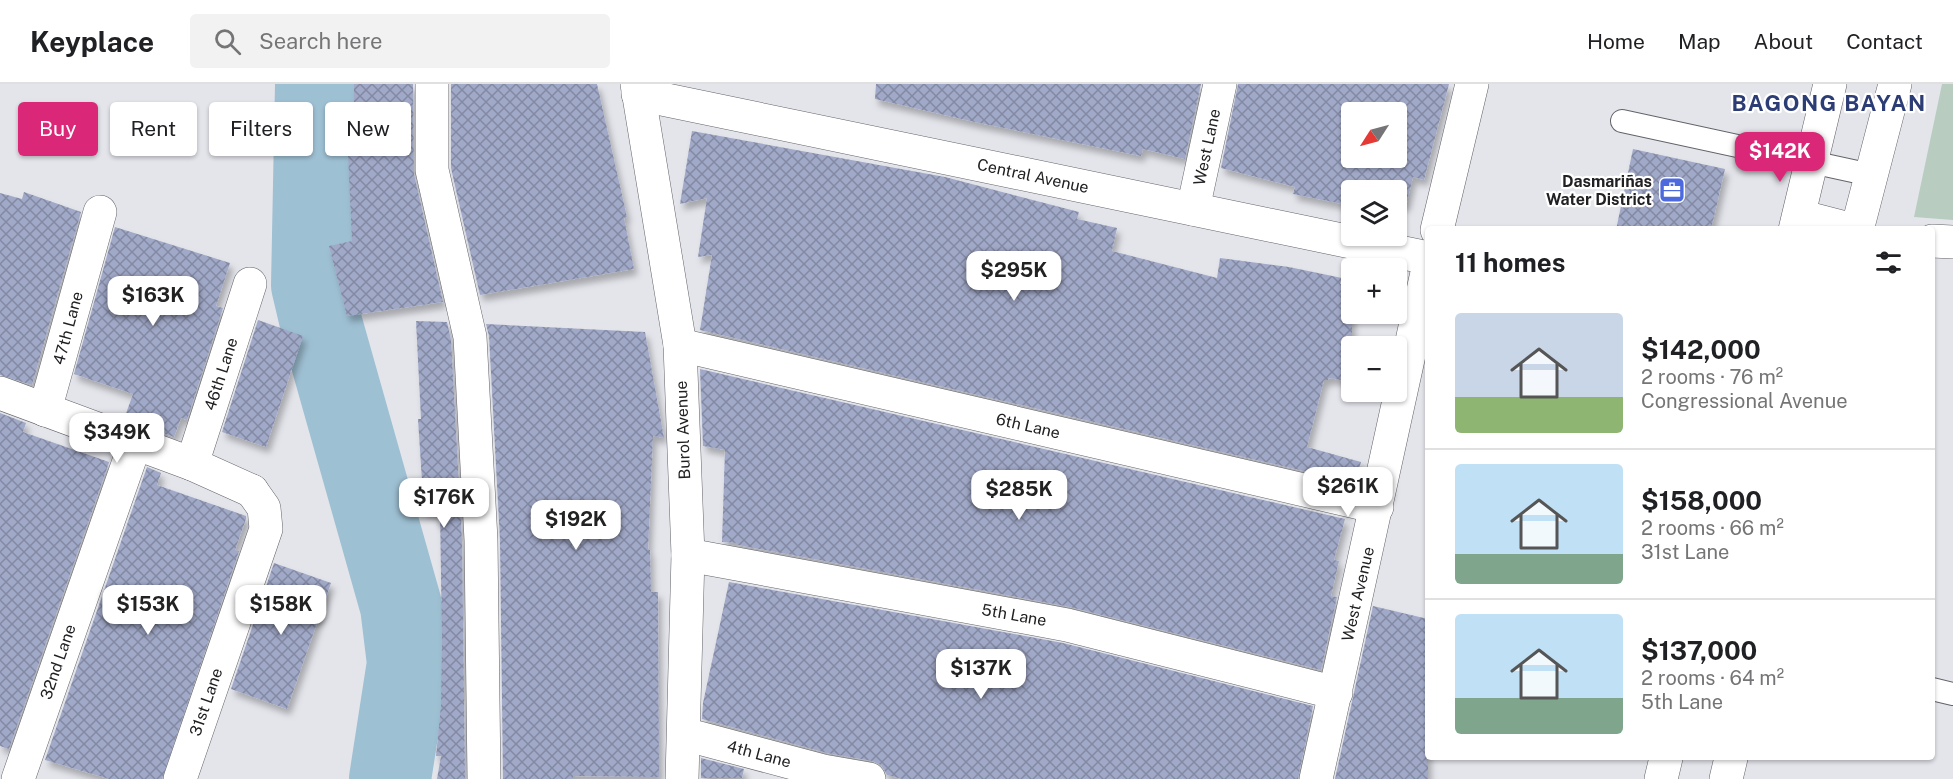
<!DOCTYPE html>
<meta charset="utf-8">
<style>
:root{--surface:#fff;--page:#f2f2f2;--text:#202124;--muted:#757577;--line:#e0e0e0;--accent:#db2777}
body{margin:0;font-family:"Public Sans",sans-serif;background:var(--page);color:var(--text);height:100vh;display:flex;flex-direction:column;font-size:22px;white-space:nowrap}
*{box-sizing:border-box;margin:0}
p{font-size:20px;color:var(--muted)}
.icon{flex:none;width:33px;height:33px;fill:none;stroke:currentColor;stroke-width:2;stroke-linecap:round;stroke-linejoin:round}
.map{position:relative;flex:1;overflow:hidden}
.panel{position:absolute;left:1425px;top:142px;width:510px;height:534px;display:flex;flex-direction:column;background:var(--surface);border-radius:6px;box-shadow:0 2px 4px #0004}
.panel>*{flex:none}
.banner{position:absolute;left:18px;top:18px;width:570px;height:54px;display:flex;gap:12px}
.needle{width:39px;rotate:234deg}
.fabs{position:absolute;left:1341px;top:18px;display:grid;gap:12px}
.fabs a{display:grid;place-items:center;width:66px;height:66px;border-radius:6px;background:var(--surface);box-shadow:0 2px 4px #0004;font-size:30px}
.price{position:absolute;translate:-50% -51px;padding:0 14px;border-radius:12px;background:#fff;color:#222;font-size:20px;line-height:39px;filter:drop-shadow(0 2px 3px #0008)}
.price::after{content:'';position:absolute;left:50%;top:36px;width:18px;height:14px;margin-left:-9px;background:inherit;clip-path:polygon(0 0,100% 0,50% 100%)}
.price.current{background:var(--accent);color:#fff}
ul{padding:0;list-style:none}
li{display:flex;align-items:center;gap:18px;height:150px;padding:0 30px}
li+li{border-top:2px solid var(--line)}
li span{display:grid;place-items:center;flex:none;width:168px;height:120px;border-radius:6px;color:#555}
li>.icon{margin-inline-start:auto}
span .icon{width:72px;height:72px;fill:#fffc;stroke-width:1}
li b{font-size:26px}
h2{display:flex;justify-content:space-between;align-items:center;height:72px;padding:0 30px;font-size:26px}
.tag{padding:0 21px;border-radius:6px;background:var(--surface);box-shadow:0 2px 4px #0004;font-size:21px;line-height:54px}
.tag.current{background:var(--accent);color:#fff}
header{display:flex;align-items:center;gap:36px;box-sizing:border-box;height:84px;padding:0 30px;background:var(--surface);border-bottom:2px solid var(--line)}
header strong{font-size:28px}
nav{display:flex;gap:33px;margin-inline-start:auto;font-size:21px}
.search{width:420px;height:54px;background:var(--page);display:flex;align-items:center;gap:15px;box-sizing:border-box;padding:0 21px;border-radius:6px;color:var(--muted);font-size:22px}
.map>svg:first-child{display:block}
.park{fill:#b8cdc0}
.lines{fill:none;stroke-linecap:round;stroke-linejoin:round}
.river{stroke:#9ec0d3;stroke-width:82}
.building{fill:url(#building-cross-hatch);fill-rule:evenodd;filter:url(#shadow)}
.service-casing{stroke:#626368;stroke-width:24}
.pedestrian-casing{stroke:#626368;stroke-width:34}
.minor-casing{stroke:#626368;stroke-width:34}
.tertiary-casing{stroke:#626368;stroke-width:34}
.secondary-casing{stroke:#626368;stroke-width:34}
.service{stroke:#fff;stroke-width:22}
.pedestrian{stroke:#fff;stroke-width:33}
.minor{stroke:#fff;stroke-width:33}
.tertiary{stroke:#fff;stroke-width:33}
.secondary{stroke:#fff;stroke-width:33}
.labels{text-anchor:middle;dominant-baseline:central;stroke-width:4.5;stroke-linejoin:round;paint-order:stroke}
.street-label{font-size:16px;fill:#212124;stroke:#fff}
.poi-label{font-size:16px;font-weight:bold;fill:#212124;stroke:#fff;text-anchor:end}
.district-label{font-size:22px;font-weight:bold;letter-spacing:1.5px;fill:#2c3c75;stroke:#fff}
</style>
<header>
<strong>Keyplace</strong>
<div class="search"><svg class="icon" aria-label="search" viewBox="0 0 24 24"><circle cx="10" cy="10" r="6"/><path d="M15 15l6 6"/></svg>Search here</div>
<nav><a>Home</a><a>Map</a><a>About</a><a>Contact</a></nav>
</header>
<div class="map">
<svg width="1953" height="695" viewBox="0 0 1953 695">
<defs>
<pattern id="building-cross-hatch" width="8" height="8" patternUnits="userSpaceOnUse" patternTransform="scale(1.5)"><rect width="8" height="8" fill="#a1a9c8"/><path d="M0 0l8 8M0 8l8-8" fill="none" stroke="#8389a2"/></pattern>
<filter id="shadow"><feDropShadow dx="3.5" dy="6" stdDeviation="3" flood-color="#0004"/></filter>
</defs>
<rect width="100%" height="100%" fill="#e4e5eb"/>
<path class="park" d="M1942 0H1953V136L1914 133Z"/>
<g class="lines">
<path class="river" d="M316 0 312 201 321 239 401 522 408 579 390 695"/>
</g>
<path class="building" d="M354 0H413L414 90 443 218 347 232 329 162 352 157 348 70H354Z
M451 0H597L627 133 624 134 634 185 480 211 451 84Z
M876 0H1201L1185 75 1143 65 1141 72 979 39 875 15Z
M1238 0H1449L1424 96 1413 93 1406 122 1396 120V106H1352V122L1293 110 1295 103 1221 84ZM1352 28H1396V74H1352Z
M692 47 945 93 1079 128 1077 135 1117 144 1112 167 1217 194 1220 174 1289 183 1342 194 1340 200 1352 203V298L1329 294 1328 296H1324L1307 363 1361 378 1355 399 700 246 712 171 698 173 707 114 680 120Z
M1633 65 1725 85 1711 146H1616Z
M24 108 81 128 32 301 0 291V109L22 115Z
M115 143 230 179 216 222 223 224 187 336 181 334 174 353 124 335 133 310 74 290Z
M258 236 303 252 266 363 222 348Z
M416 237 447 238 451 256 462 457 465 695H437L441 672H436L441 621 442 556 440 427 424 428 418 335H421Z
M486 240 645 248 664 354 653 352 648 466H650L651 508H658L659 693 573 692V695H503L500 456 489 252Z
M700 285 1345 435 1334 476 1339 477 1331 512 1337 513 1321 586 1070 523 738 461V459L722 458 725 366 703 362Z
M0 329 26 339 23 348 109 378 112 370 9 665 0 662Z
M147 383 161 389 157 401 246 432V435L235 466 239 467 162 695H109L45 676Z
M274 479 331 499 287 625 231 605Z
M729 498 1063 559 1313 622 1298 695H902L887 691 881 681 872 677 827 669 702 635 703 619Z
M1373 522 1428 535V695H1335Z
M701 674 744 685 742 694H701Z"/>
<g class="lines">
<defs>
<path id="service" d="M1622 37 1871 91
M1932 605 1953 610"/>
<path id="pedestrian" d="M432 0V86L470 253 481 456 484 695
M1193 125 1220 0
M680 261 1377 423
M45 326 100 128
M192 380 250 200
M688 471 1067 541 1336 609
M684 650 823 687 869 695
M18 695 135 360
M180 695 266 445 264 424 252 407"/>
<path id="minor" d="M638 10 1428 174
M1799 132 1853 146
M1437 146 1472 0
M1932 157 1953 158
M0 309 192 380 252 407
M1316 695 1428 184"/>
<path id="tertiary" d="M637 0 680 261 688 471 682 695"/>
<path id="secondary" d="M1795 146 1830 0
M1857 146 1895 0
M1661 695 1666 674
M1726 695 1731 674"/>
</defs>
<use href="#service" class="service-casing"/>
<use href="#pedestrian" class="pedestrian-casing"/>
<use href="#minor" class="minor-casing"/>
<use href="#tertiary" class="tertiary-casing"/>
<use href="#secondary" class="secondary-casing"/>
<use href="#service" class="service"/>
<use href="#pedestrian" class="pedestrian"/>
<use href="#minor" class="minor"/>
<use href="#tertiary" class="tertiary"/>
<use href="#secondary" class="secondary"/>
</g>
<defs>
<symbol id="office-square" viewBox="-11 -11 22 22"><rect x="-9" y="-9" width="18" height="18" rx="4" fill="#4d69de" stroke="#fff"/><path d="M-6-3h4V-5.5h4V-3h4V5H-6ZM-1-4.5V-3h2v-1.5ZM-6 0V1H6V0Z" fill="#fff"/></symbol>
</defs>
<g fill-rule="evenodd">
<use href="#office-square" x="1657" y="91" width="30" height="30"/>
</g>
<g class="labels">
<g class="street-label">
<text transform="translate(1207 63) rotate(-78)">West Lane</text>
<text transform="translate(1033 92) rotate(12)">Central Avenue</text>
<text transform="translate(68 244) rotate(-75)">47th Lane</text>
<text transform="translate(221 290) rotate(-72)">46th Lane</text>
<text transform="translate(1028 342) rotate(13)">6th Lane</text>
<text transform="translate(683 346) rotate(-92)">Burol Avenue</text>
<text transform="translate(1358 510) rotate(-77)">West Avenue</text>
<text transform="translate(1014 531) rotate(10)">5th Lane</text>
<text transform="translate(58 578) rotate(-71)">32nd Lane</text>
<text transform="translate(206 618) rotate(-71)">31st Lane</text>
<text transform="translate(759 670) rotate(15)">4th Lane</text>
</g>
<g class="poi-label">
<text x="1652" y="97">Dasmariñas<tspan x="1652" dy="18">Water District</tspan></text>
</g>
<g class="district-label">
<text x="1829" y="19">BAGONG BAYAN</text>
</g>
</g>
</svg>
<div class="fabs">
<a><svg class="needle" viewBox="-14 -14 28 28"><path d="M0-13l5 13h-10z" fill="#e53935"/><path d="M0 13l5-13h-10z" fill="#757577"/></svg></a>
<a><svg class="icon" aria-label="layers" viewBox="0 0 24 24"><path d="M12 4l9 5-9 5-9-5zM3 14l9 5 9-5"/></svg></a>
<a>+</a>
<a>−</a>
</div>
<b class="price current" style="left:1780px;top:99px">$142K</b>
<b class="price" style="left:1014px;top:218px">$295K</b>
<b class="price" style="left:153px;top:243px">$163K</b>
<b class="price" style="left:117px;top:380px">$349K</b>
<b class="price" style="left:1348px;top:434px">$261K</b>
<b class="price" style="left:1019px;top:437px">$285K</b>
<b class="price" style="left:444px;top:445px">$176K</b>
<b class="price" style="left:576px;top:467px">$192K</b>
<b class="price" style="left:148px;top:552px">$153K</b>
<b class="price" style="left:281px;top:552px">$158K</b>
<b class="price" style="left:981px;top:616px">$137K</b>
<div class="banner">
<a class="tag current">Buy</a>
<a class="tag">Rent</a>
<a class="tag">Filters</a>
<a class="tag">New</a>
</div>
<section class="panel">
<h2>11 homes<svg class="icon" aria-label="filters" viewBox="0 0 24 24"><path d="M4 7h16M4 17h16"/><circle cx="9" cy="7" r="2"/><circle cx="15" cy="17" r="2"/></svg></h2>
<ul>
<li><span style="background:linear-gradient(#c9d6e8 70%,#8fb573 0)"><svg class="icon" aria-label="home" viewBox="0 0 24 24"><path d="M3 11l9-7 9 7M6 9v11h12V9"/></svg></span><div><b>$142,000</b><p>2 rooms · 76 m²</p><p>Congressional Avenue</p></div></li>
<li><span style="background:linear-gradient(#bfe0f5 75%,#7fa58c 0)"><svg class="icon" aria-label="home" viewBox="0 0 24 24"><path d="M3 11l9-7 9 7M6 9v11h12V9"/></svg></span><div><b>$158,000</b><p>2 rooms · 66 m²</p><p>31st Lane</p></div></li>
<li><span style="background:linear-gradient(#bfe0f5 70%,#7fa58c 0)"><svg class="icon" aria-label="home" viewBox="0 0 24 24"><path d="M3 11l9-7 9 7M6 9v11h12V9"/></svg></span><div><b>$137,000</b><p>2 rooms · 64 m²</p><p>5th Lane</p></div></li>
</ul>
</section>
</div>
